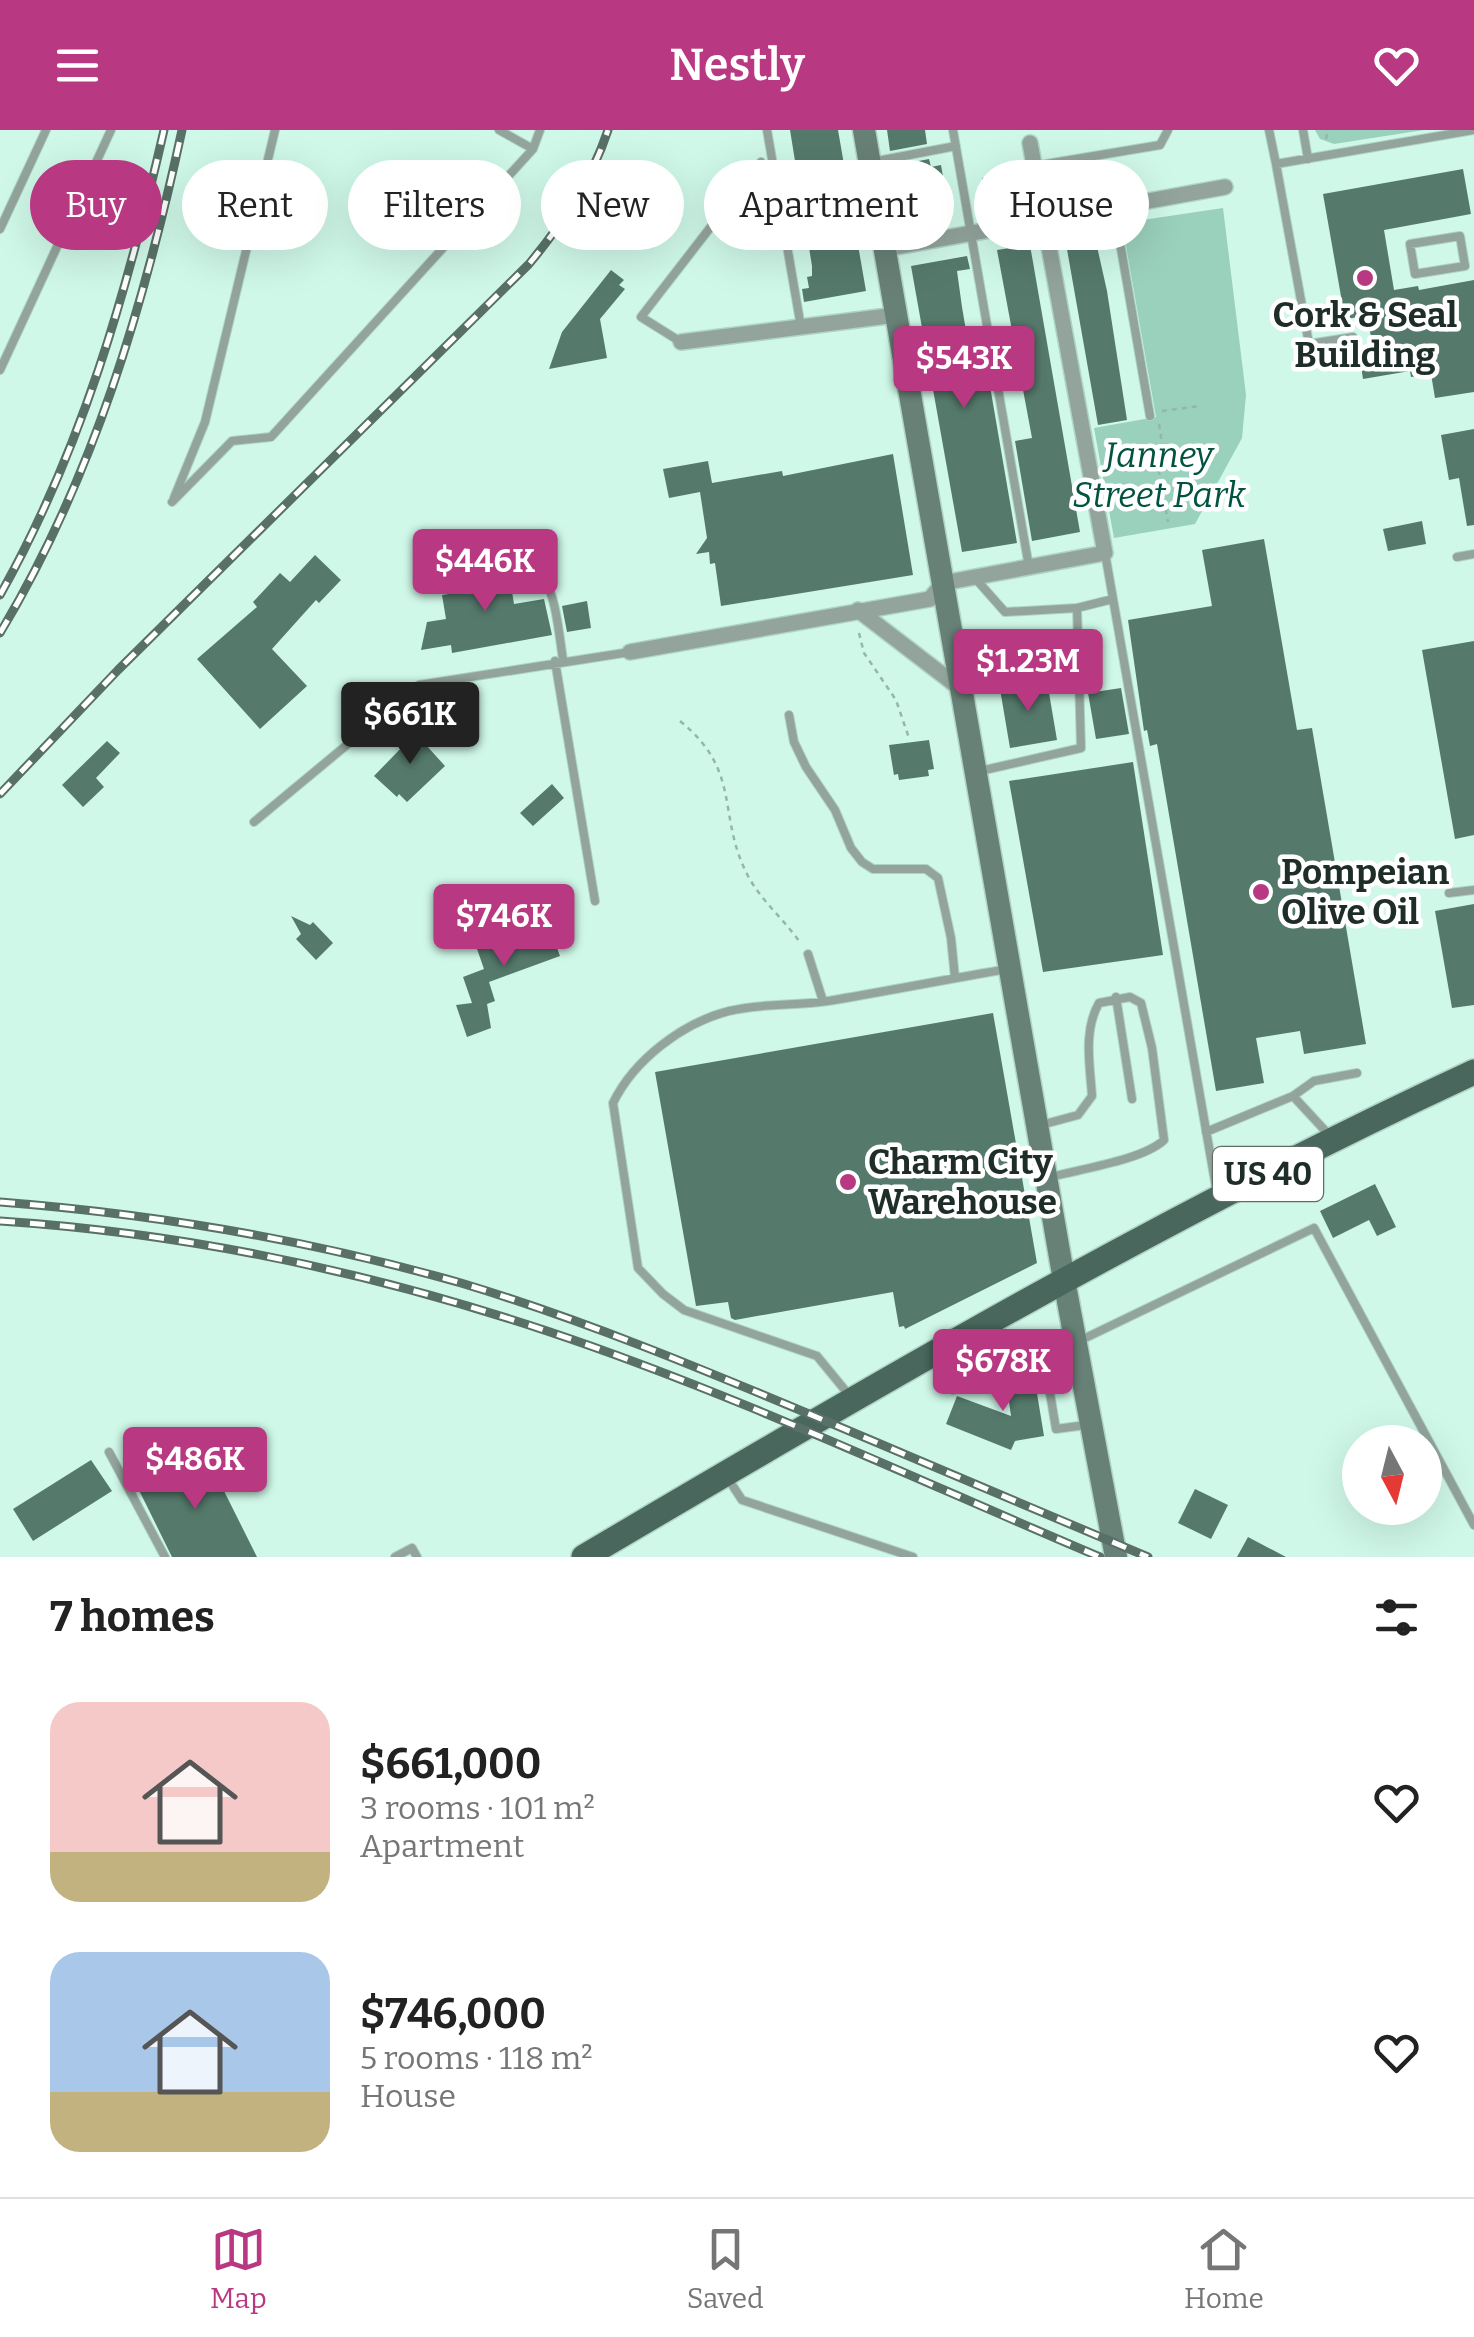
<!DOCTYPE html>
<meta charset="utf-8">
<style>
:root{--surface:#fff;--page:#f6f6f6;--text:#222;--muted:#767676;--line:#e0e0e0;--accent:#b93882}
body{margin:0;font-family:Bitter,serif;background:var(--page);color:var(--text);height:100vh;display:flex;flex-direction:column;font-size:38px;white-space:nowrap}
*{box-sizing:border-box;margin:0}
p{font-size:32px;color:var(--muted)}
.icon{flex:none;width:55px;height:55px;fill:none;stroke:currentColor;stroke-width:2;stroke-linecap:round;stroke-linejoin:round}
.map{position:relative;height:1427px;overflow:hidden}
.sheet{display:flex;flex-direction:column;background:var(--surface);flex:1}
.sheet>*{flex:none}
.guide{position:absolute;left:30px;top:30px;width:1415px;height:90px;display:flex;gap:20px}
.needle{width:65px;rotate:173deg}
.controls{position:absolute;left:1342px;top:1295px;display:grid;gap:20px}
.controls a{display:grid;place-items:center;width:100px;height:100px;border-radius:50%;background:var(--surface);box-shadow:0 10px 40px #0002;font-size:50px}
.price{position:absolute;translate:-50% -85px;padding:0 22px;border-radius:10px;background:var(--accent);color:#fff;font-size:32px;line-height:65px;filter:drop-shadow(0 2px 5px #0008)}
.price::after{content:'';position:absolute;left:50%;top:60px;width:30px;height:22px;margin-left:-15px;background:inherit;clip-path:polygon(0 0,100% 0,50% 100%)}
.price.on{background:#222;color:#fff}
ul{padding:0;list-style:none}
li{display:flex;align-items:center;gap:30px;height:250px;padding:0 50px}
li span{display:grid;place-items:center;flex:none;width:280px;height:200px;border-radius:30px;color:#555}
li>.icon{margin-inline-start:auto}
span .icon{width:120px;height:120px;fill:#fffc;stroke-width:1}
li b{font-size:42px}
h2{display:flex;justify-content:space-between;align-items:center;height:120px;padding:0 50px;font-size:42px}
.tag{padding:0 35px;border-radius:45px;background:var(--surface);box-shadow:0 10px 40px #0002;font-size:35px;line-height:90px}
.tag.on{background:var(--accent);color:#fff}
header{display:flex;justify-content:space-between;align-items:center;height:130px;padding:0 50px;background:var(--accent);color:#fff;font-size:45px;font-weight:600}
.dock{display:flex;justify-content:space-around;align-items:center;height:140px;border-top:2px solid var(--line);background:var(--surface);font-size:28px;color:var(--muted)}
.dock a{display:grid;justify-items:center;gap:5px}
.dock .on{color:var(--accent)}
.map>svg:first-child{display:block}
.green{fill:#9ad1bc}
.building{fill:#557a6c}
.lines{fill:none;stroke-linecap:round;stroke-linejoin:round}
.lane-casing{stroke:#afd3c5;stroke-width:10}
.street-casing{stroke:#afd3c5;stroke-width:18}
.secondary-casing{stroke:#afd3c5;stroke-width:25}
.primary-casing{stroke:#afd3c5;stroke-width:28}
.path{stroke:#95b6aa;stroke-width:2.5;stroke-dasharray:5 5;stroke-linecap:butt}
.lane{stroke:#93a49d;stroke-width:8}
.street{stroke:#93a49d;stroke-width:15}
.secondary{stroke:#688177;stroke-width:22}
.primary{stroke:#49675c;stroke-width:25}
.rail-casing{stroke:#587067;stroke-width:9}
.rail{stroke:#fff;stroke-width:5;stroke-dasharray:15;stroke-linecap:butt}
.poi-dot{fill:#b93882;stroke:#fff;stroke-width:4}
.labels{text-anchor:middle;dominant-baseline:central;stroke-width:9;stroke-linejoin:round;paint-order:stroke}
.shield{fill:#fff;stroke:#626c68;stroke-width:2.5}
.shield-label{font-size:32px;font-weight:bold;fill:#1e2d28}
.poi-label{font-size:35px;font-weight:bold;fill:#1e2d28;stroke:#fff;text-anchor:start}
.park-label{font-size:35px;font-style:italic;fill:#02533f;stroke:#fff}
</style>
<header><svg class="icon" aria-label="menu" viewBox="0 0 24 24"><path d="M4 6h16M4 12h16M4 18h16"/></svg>Nestly<svg class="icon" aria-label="heart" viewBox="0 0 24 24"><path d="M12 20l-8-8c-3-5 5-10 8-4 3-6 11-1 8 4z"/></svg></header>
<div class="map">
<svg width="1474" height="1427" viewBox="0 0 1474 1427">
<rect width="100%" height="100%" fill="#cff8e8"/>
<path class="green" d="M1315 0H1424L1334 14 1320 9Z
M1223 78 1246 265 1242 308 1195 394 1114 408 1094 298 1156 287 1123 99 1129 92Z"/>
<path class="building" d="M790 0H838L866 161 804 172 802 159 809 158 807 147 812 146V136Z
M887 0H925L927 14 890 21Z
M929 29 931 37 941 35 948 76 902 84 893 36Z
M1463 39 1471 84 1384 100 1394 160 1418 156 1419 160 1474 150V262L1435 268 1431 244 1411 247 1410 241 1363 249 1361 236 1376 233 1367 186 1345 189 1323 64Z
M1022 42 1025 63 985 69 982 48Z
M1094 103 1107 161 1127 290 1098 295 1065 108Z
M1030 115 1080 402 1032 411 1015 311 1032 308 997 120Z
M967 126 970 139 957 141 962 177 971 230 985 227 1017 413 962 422 911 136Z
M611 140 624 150 619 155 625 159 600 189 607 228 549 239 562 202Z
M1474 299V395L1467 396 1459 348 1449 350 1441 305Z
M893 324 913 445 721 476 715 433 710 434 709 422 696 424 707 408 700 362 669 368 663 339 708 331 712 353 782 341 783 346Z
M1422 391 1426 414 1388 421 1383 399Z
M1264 409 1297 600 1312 598 1366 914 1304 924 1300 901 1256 908 1264 953 1216 961 1157 614 1150 616 1147 600 1144 601 1128 490 1212 476 1202 420Z
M315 425 341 450 319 473 316 470 272 519 307 556 260 599 197 529 257 477 253 472 280 443 290 452Z
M508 437 514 474 544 469 552 505 452 523 451 515 421 520 427 492 446 489 442 465 449 464 447 451 459 449 458 445Z
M587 471 591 498 567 502 562 476Z
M1474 511V705L1455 709 1422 520Z
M1047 551 1057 610 1010 618 1000 559Z
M1121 558 1129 604 1096 609 1088 563Z
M407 594 445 636 407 672 399 664 397 667 374 646 406 613 397 603Z
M929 610 934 639 928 640 929 646 899 650 898 644 894 645 889 615Z
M107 611 120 623 96 648 104 657 83 677 62 655Z
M1133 632 1163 825 1043 842 1009 651Z
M552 654 564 668 533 696 520 683Z
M1474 774V875L1452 878 1435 781Z
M291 786 310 795 313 792 333 813 316 830 296 809 301 804Z
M547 790 560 826 489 852 495 871 487 874 491 898 467 907 456 875 472 873 463 847 484 839 476 816Z
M993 883 1037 1133 905 1199 904 1196 899 1197 893 1162 735 1190 731 1188 728 1172 696 1176 655 942Z
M1375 1054 1396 1097 1377 1106 1369 1090 1333 1108 1320 1081Z
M1033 1239 1044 1306 1015 1311 1011 1320 946 1294 957 1266 1011 1286 1005 1243Z
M204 1321 257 1427H172L137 1356Z
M91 1330 112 1361 33 1411 13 1379Z
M1195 1359 1228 1375 1211 1409 1178 1393Z
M1248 1407 1286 1427H1237Z"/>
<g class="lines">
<defs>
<path id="lane" d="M499 0 533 19
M767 0 801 197
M953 0 1029 437
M1269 0 1276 34 1474 0
M1303 0 1308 29
M872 32 956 16
M1276 34 1309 214 1353 207
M1034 36 1160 15 1168 0
M1114 78 1150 286
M0 99 46 0
M1460 106 1465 136 1415 144 1410 114Z
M681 212 641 187 761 32
M0 240 111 0
M174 368 205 292 275 0
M172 372 232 311 271 307 533 19 540 0
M478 412C553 417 554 468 563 530
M1105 423 1217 1063
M1457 427 1474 424
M974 447 1005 482 1077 478
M555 531 595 771
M789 585 794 612 806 637 835 680 851 718 862 732 873 739H926L938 748 951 808 955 848
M980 641 1081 618 1077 478 1113 469
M254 692 419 555 630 522
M1449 763 1474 760
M808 824 823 871
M1116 867 1132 969
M1293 966 1331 1007
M1041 995 1078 985 1092 966C1090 935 1083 901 1099 873L1130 867 1141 873 1152 918 1164 1010C1143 1030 1080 1039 1051 1047
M1206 1002 1293 966 1314 951 1357 943
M1077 1212 1314 1098 1474 1395
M937 1228 953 1260 1042 1216 1056 1299 1086 1295
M849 1265 817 1226 684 1180 663 1164 638 1138 613 973C634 930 682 893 729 881 761 873 795 876 828 871 888 861 948 849 1008 839
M109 1322 165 1427
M727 1347 742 1370 913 1427
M395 1427 412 1418 417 1427"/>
<path id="street" d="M885 119 1225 57
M681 212 896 185
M858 480 961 559
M630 522 930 469 943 453 1105 423 1030 13"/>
<path id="secondary" d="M864 0 1064 1150 1116 1427"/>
<path id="primary" d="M584 1427C875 1255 1167 1084 1474 942"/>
</defs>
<use href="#lane" class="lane-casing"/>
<use href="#street" class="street-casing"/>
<use href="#secondary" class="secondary-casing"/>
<use href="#primary" class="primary-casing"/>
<path class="path" d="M1326 9 1328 0
M1162 281 1200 276
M1159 294 1164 326
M1157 330 1168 392
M1104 335 1200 323
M859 503 864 523 896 570 909 608
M680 591C743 642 716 685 748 746 762 772 785 790 801 814"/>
<use href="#lane" class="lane"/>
<use href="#street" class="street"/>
<use href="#secondary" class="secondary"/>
<use href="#primary" class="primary"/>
<defs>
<path id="rail" d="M0 465C82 319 127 162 164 0
M0 503C93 348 144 176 182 0
M0 664 118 540 529 134C563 93 591 51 608 0
M0 1072C156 1084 310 1110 461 1153 584 1190 702 1239 821 1289 930 1335 1039 1381 1148 1427
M0 1091C186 1103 370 1142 547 1201 736 1264 917 1350 1100 1427"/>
</defs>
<use href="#rail" class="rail-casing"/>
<use href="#rail" class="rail"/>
</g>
<g class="poi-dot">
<circle cx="1365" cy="148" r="10"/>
<circle cx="1261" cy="762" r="10"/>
<circle cx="848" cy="1052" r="10"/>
</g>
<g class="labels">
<rect class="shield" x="1213" y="1017" width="110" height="54" rx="8"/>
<g class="shield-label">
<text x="1268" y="1044">US 40</text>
</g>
<g class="poi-label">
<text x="1365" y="185" text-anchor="middle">Cork &amp; Seal<tspan x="1365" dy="40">Building</tspan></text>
<text x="1281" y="742">Pompeian<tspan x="1281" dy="40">Olive Oil</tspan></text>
<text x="868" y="1032">Charm City<tspan x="868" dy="40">Warehouse</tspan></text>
</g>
<g class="park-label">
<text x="1159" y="325">Janney<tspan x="1159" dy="40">Street Park</tspan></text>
</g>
</g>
</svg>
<div class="controls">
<a><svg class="needle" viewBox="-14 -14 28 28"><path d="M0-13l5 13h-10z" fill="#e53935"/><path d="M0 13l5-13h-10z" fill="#767676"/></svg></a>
</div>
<b class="price" style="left:964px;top:281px">$543K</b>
<b class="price" style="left:485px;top:484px">$446K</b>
<b class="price" style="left:1028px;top:584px">$1.23M</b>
<b class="price on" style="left:410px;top:637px">$661K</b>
<b class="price" style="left:504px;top:839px">$746K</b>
<b class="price" style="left:1003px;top:1284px">$678K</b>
<b class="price" style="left:195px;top:1382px">$486K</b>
<div class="guide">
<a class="tag on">Buy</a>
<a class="tag">Rent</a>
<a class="tag">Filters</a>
<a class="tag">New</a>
<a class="tag">Apartment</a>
<a class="tag">House</a>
</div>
</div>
<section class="sheet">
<h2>7 homes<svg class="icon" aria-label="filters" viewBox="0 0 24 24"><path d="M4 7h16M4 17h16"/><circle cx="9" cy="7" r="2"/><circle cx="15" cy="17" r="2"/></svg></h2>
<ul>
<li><span style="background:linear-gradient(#f6c9c9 75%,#c2b280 0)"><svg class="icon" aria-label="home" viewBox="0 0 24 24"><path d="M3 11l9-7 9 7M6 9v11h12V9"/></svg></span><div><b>$661,000</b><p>3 rooms · 101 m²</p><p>Apartment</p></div><svg class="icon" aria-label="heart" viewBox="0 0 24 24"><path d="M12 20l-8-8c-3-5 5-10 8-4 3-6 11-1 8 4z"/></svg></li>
<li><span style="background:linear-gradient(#a9c7e8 70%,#c2b280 0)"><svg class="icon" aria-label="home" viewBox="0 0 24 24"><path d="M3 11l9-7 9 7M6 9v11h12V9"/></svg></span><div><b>$746,000</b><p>5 rooms · 118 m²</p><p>House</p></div><svg class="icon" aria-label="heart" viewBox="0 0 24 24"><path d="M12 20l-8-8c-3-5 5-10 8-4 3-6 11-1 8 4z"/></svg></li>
</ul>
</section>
<nav class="dock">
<a class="on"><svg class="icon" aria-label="map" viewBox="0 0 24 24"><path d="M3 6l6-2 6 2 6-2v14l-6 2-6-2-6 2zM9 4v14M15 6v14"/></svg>Map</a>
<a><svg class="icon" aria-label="saved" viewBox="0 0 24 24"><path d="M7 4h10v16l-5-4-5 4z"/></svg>Saved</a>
<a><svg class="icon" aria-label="home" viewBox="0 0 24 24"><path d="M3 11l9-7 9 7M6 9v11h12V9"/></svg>Home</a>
</nav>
